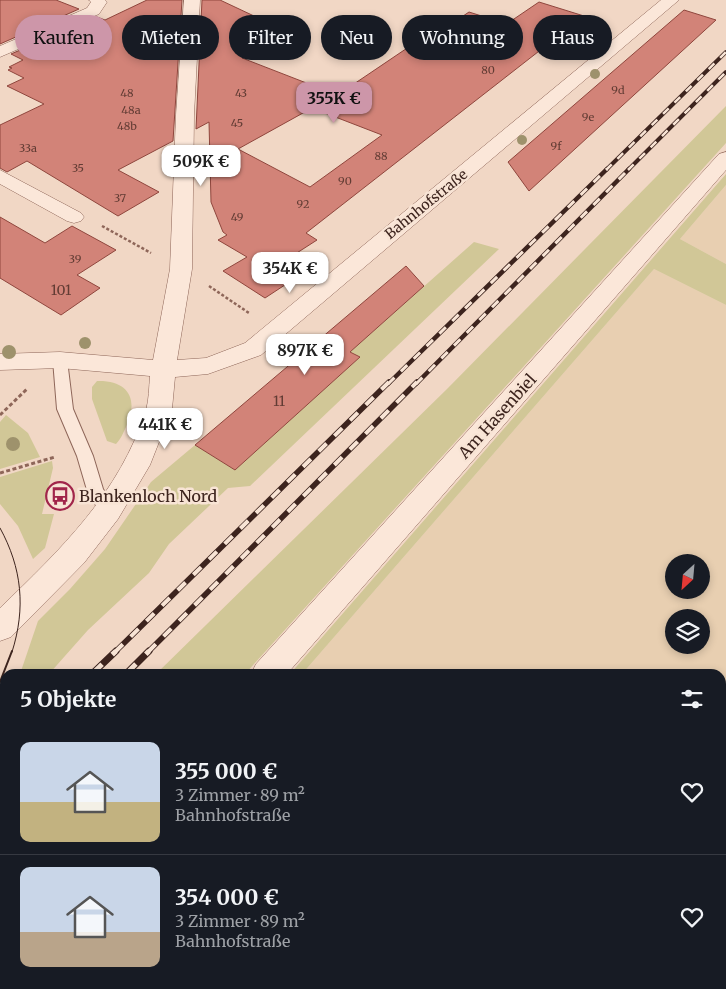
<!DOCTYPE html>
<html lang="de">
<meta charset="utf-8">
<style>
:root{--surface:#171b24;--page:#242831;--text:#f1f3f6;--muted:#9ea1a6;--line:#363941;--accent:#cd96a9}
body{margin:0;font-family:Merriweather,serif;background:var(--page);color:var(--text);height:100vh;display:flex;flex-direction:column;font-size:19px;white-space:nowrap}
*{box-sizing:border-box;margin:0}
p{font-size:16px;color:var(--muted)}
.icon{flex:none;width:28px;height:28px;fill:none;stroke:currentColor;stroke-width:2;stroke-linecap:round;stroke-linejoin:round}
.map{position:relative;flex:1;overflow:hidden}
.side{position:absolute;left:0px;top:669px;width:726px;height:321px;display:flex;flex-direction:column;background:var(--surface);border-radius:15px 15px 0 0;box-shadow:0 2px 8px #0003}
.side>*{flex:none}
.hud{position:absolute;left:15px;top:15px;width:696px;height:45px;display:flex;gap:10px}
.needle{width:32px;rotate:206deg}
.controls{position:absolute;left:665px;top:554px;display:grid;gap:10px}
.controls a{display:grid;place-items:center;width:45px;height:45px;border-radius:50%;background:var(--surface);box-shadow:0 2px 8px #0003;font-size:25px}
.price{position:absolute;translate:-50% -42px;padding:0 11px;border-radius:10px;background:#fff;color:#222;font-size:16px;line-height:32px;filter:drop-shadow(0 1px 2px #0008)}
.price::after{content:'';position:absolute;left:50%;top:30px;width:15px;height:11px;margin-left:-8px;background:inherit;clip-path:polygon(0 0,100% 0,50% 100%)}
.price.selected{background:var(--accent);color:#111}
ul{padding:0;list-style:none}
li{display:flex;align-items:center;gap:15px;height:125px;padding:0 20px}
li+li{border-top:1px solid var(--line)}
li span{display:grid;place-items:center;flex:none;width:140px;height:100px;border-radius:10px;color:#555}
li>.icon{margin-inline-start:auto}
span .icon{width:60px;height:60px;fill:#fffc;stroke-width:1}
li b{font-size:21px}
h2{display:flex;justify-content:space-between;align-items:center;height:60px;padding:0 20px;font-size:21px}
.chip{padding:0 18px;border-radius:22px;background:var(--surface);box-shadow:0 2px 8px #0003;font-size:18px;line-height:45px}
.chip.selected{background:var(--accent);color:#111}
.map>svg:first-child{display:block}
.farmland{fill:#e8cfb1;fill-rule:evenodd}
.green{fill:#d1c797}
.building{fill:#d28378;stroke:#8f463d;fill-rule:evenodd}
.lines{fill:none;stroke-linecap:round;stroke-linejoin:round}
.lane-casing{stroke:#8e6659;stroke-width:2}
.street-casing{stroke:#8e6659;stroke-width:1}
.path-far1{stroke:#8e6659;stroke-width:2.5;stroke-dasharray:3 2;stroke-linecap:butt}
.path{stroke:#8e6659;stroke-width:3;stroke-dasharray:4 2.5;stroke-linecap:butt}
.lane{fill:#fbe7d9;fill-rule:evenodd}
.street{fill:#fbe7d9;fill-rule:evenodd}
.tram-far1{stroke:#3d241e;stroke-width:1}
.tram{stroke:#3d241e;stroke-width:2}
.rail-far3-casing{stroke:#3d241e;stroke-width:4}
.rail-far2-casing{stroke:#3d241e;stroke-width:4.5}
.rail-far1-casing{stroke:#3d241e;stroke-width:5.5}
.rail-casing{stroke:#3d241e;stroke-width:7}
.rail-far3{stroke:#f8e4d5;stroke-width:2.5;stroke-dasharray:8;stroke-linecap:butt}
.rail-far2{stroke:#f8e4d5;stroke-width:3;stroke-dasharray:9;stroke-linecap:butt}
.rail-far1{stroke:#f8e4d5;stroke-width:4;stroke-dasharray:11;stroke-linecap:butt}
.rail{stroke:#f8e4d5;stroke-width:5;stroke-dasharray:14;stroke-linecap:butt}
.tree{fill:#9e926c}
.labels{text-anchor:middle;dominant-baseline:central;stroke-width:5;stroke-linejoin:round;paint-order:stroke}
.far-number-label{font-size:11px;fill:#623c34}
.far-street-label{font-size:14px;fill:#3d241e;stroke:#f8e4d5}
.number-label{font-size:14px;fill:#623c34}
.street-label{font-size:16px;fill:#3d241e;stroke:#f8e4d5}
.poi-label{font-size:16px;fill:#3d241e;stroke:#f8e4d5;text-anchor:start}
</style>
<div class="map">
<svg width="726" height="989" viewBox="0 0 726 989">
<rect width="100%" height="100%" fill="#f1d7c5"/>
<path class="farmland" d="M726 185V264L680 239Z
M654 269 726 305V989H259L258 985H721V674H302ZM674 562H701V590H674ZM674 618H701V645H674Z"/>
<path class="green" d="M726 106V143L245 674H156L447 389Z
M726 174V185L680 239 726 264V305L654 269 302 674H290Z
M474 242 499 249 250 486 228 488 169 544 149 573 88 630 49 674H20L38 621 70 589 105 549 151 482 195 445 235 470 360 357 350 352Z
M97 381C129 380 139 400 126 427 123 433 121 439 116 444L107 441 92 399V387Z
M6 415 28 433 40 457 0 469V422Z
M52 461 53 468 42 514H54L45 548 33 559 18 526 0 504V477Z
M5 825V934L0 939V830Z
M55 985H258L259 989H55Z"/>
<path class="building" d="M0 0H56L79 9 0 44Z
M147 0H182L173 141 118 170 159 192 118 216 27 161 7 172 0 168V125L44 104 7 86 24 78 8 70 12 68 9 67 23 60 11 54 97 17 105 20Z
M202 0H220L271 24 238 38 261 49 242 58 327 91 337 84 348 88 425 36 428 37 438 30 441 31 469 12 491 19 496 16 511 21 539 2 584 16 306 233 317 240 275 267 294 279 265 298 223 271 247 257 218 240 227 235 223 232 211 202 209 122 196 129ZM312 108 382 135 310 187 238 149Z
M684 10 716 20 529 191 508 162Z
M0 217 45 243 72 226 116 250 77 275 100 288 61 315 0 278Z
M406 266 424 286 350 352 360 357 235 470 195 445Z"/>
<g class="lines">
<defs>
<path id="lane" d="M60 355 67 360 73 409 93 456 103 489 116 511 114 516 108 517 102 516 87 490 77 456 57 409 53 360Z"/>
<path id="street" d="M89 0H105L107 2 99 14 0 57V46L87 8 91 2Z
M184 0H200L194 115 192 269 177 360 206 358 245 343 661 0H679L261 355 208 374 175 377 172 409 150 465 118 519 84 563 11 637 0 641V608C60 550 120 493 146 410 149 400 149 387 150 376L60 368 0 370V354L60 352 153 360 170 269 176 115Z
M726 152V170L287 674H251L256 664 719 154Z
M0 170 81 213 84 217 81 221 74 223 67 221 0 184Z
M5 948V985H15L8 989H0V950Z"/>
</defs>
<use href="#lane" class="lane-casing"/>
<use href="#street" class="street-casing"/>
<path class="path-far1" d="M102 226 151 253
M209 286 249 313"/>
<path class="path" d="M0 415 27 389
M0 473 55 457"/>
<use href="#lane" class="lane"/>
<use href="#street" class="street"/>
<path class="tram-far1" d="M0 528C22 568 26 608 12 652"/>
<path class="tram" d="M0 682 12 651"/>
<defs>
<path id="rail-far3" d="M606 170 726 52
M628 170 726 72"/>
<path id="rail-far2" d="M388 384 607 169
M416 384 629 169"/>
<path id="rail-far1" d="M115 652 389 382
M148 652 417 382"/>
<path id="rail" d="M92 674 116 651
M126 674 149 651
M0 763 5 758
M0 800 5 795"/>
</defs>
<use href="#rail-far3" class="rail-far3-casing"/>
<use href="#rail-far2" class="rail-far2-casing"/>
<use href="#rail-far1" class="rail-far1-casing"/>
<use href="#rail" class="rail-casing"/>
<use href="#rail-far3" class="rail-far3"/>
<use href="#rail-far2" class="rail-far2"/>
<use href="#rail-far1" class="rail-far1"/>
<use href="#rail" class="rail"/>
</g>
<g class="tree">
<circle cx="595" cy="74" r="5"/>
<circle cx="522" cy="140" r="5"/>
<circle cx="85" cy="343" r="6"/>
<circle cx="9" cy="352" r="7"/>
<circle cx="13" cy="444" r="7"/>
</g>
<defs>
<symbol id="bus-ring" viewBox="-11 -11 22 22"><circle r="9.5" fill="#f8e4d5" stroke="#a1254a" stroke-width="1.5"/><path d="M-5-6H5V4H4V6H2V4H-2V6H-4V4H-5ZM-3.5-4V0h7V-4ZM-3.5 1.2v1.5H-2V1.2ZM2 1.2v1.5H3.5V1.2Z" fill="#a1254a"/></symbol>
</defs>
<g fill-rule="evenodd">
<use href="#bus-ring" x="44" y="480" width="32" height="32"/>
</g>
<g class="labels">
<g class="far-number-label">
<text x="488" y="70">80</text>
<text x="618" y="90">9d</text>
<text x="127" y="93">48</text>
<text x="241" y="93">43</text>
<text x="131" y="110">48a</text>
<text x="588" y="117">9e</text>
<text x="237" y="123">45</text>
<text x="127" y="126">48b</text>
<text x="556" y="146">9f</text>
<text x="28" y="148">33a</text>
<text x="381" y="156">88</text>
<text x="78" y="168">35</text>
<text x="345" y="181">90</text>
<text x="120" y="198">37</text>
<text x="303" y="204">92</text>
<text x="237" y="217">49</text>
<text x="75" y="259">39</text>
</g>
<g class="far-street-label">
<text transform="translate(426 204) rotate(-39)">Bahnhofstraße</text>
</g>
<g class="number-label">
<text x="61" y="290">101</text>
<text x="279" y="401">11</text>
</g>
<g class="street-label">
<text transform="translate(497 416) rotate(-48)">Am Hasenbiel</text>
</g>
<g class="poi-label">
<text x="79" y="496">Blankenloch Nord</text>
</g>
</g>
</svg>
<div class="controls">
<a><svg class="needle" viewBox="-14 -14 28 28"><path d="M0-13l5 13h-10z" fill="#e53935"/><path d="M0 13l5-13h-10z" fill="#9ea1a6"/></svg></a>
<a><svg class="icon" aria-label="layers" viewBox="0 0 24 24"><path d="M12 4l9 5-9 5-9-5zM3 14l9 5 9-5"/></svg></a>
</div>
<b class="price selected" style="left:334px;top:124px">355K €</b>
<b class="price" style="left:201px;top:187px">509K €</b>
<b class="price" style="left:290px;top:294px">354K €</b>
<b class="price" style="left:305px;top:376px">897K €</b>
<b class="price" style="left:165px;top:450px">441K €</b>
<div class="hud">
<a class="chip selected">Kaufen</a>
<a class="chip">Mieten</a>
<a class="chip">Filter</a>
<a class="chip">Neu</a>
<a class="chip">Wohnung</a>
<a class="chip">Haus</a>
</div>
<section class="side">
<h2>5 Objekte<svg class="icon" aria-label="filters" viewBox="0 0 24 24"><path d="M4 7h16M4 17h16"/><circle cx="9" cy="7" r="2"/><circle cx="15" cy="17" r="2"/></svg></h2>
<ul>
<li><span style="background:linear-gradient(#c9d6e8 60%,#c2b280 0)"><svg class="icon" aria-label="home" viewBox="0 0 24 24"><path d="M3 11l9-7 9 7M6 9v11h12V9"/></svg></span><div><b>355 000 €</b><p>3 Zimmer · 89 m²</p><p>Bahnhofstraße</p></div><svg class="icon" aria-label="heart" viewBox="0 0 24 24"><path d="M12 20l-8-8c-3-5 5-10 8-4 3-6 11-1 8 4z"/></svg></li>
<li><span style="background:linear-gradient(#c9d6e8 65%,#b9a48a 0)"><svg class="icon" aria-label="home" viewBox="0 0 24 24"><path d="M3 11l9-7 9 7M6 9v11h12V9"/></svg></span><div><b>354 000 €</b><p>3 Zimmer · 89 m²</p><p>Bahnhofstraße</p></div><svg class="icon" aria-label="heart" viewBox="0 0 24 24"><path d="M12 20l-8-8c-3-5 5-10 8-4 3-6 11-1 8 4z"/></svg></li>
</ul>
</section>
</div>
